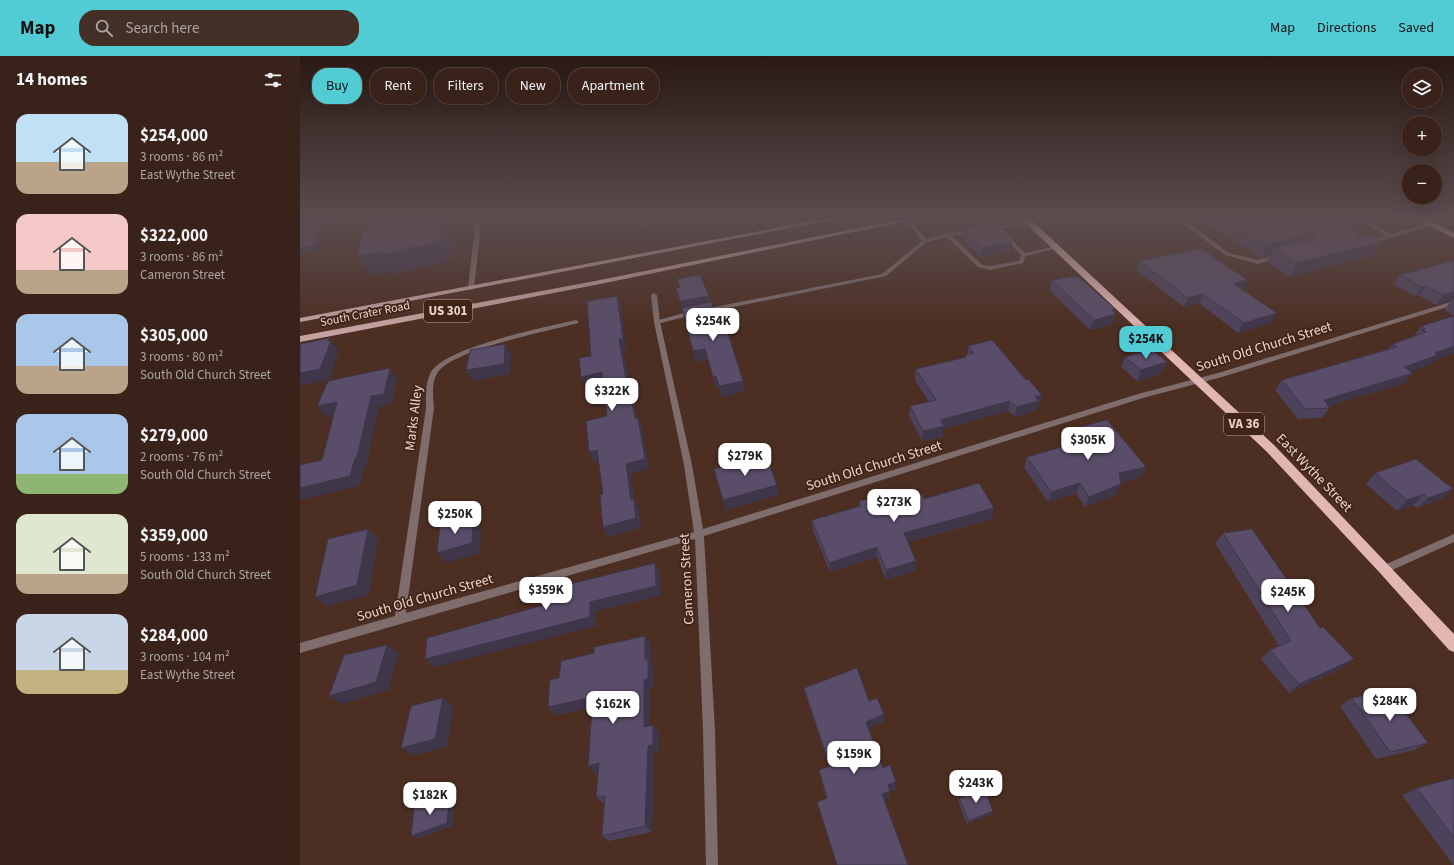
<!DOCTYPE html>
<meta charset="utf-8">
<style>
:root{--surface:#39221a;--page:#442f27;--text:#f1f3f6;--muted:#aba4a2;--line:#533f39;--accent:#51ccd4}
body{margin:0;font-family:"Source Sans 3",sans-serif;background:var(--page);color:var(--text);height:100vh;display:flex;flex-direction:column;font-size:15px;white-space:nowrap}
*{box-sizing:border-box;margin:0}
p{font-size:13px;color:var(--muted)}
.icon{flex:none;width:22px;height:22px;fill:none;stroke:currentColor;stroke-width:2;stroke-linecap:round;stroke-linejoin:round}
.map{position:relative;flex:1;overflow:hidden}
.drawer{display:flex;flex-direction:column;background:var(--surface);width:300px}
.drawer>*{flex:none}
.top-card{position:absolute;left:12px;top:12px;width:380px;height:36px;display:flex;gap:8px}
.controls{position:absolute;left:1102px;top:12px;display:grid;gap:8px}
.controls a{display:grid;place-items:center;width:40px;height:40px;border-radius:50%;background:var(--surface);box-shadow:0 4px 16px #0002,0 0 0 1px var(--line);font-size:20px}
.price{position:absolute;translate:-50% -34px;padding:0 9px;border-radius:8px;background:#fff;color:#222;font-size:13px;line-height:26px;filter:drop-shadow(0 1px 2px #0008)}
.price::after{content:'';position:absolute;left:50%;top:24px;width:12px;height:9px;margin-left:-6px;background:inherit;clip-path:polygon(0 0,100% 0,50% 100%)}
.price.selected{background:var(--accent);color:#111}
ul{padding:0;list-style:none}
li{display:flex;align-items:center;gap:12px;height:100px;padding:0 16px}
li span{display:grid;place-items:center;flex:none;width:112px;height:80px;border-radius:12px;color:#555}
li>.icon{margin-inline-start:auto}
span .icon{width:48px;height:48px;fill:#fffc;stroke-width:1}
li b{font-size:17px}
h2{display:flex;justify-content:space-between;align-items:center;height:48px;padding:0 16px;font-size:17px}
.chip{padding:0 14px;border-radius:16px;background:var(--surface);box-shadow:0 4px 16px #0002,0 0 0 1px var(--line);font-size:14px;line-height:36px}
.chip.selected{background:var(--accent);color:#111}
header{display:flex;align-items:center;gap:24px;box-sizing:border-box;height:56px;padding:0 20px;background:var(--accent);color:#111}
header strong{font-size:19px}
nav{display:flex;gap:22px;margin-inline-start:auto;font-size:14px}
.search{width:280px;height:36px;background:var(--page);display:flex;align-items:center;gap:10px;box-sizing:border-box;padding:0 14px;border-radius:16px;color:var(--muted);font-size:15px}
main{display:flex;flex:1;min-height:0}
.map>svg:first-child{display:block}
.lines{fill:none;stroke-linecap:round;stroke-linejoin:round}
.lane{fill:#7e6d6c;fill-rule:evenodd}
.street{fill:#7e6d6c;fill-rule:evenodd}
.primary{fill:#c5a29f;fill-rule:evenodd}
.highway{fill:#e1b6b3;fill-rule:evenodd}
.wall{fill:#4d425b}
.shaded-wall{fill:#3f364a}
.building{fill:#5a4d6a;stroke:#3f364a}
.labels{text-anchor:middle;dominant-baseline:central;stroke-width:3.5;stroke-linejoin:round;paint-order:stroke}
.far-street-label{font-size:12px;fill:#e9d5cd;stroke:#412418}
.shield{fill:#412418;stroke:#b7a097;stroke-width:1}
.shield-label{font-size:13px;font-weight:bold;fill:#e9d5cd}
.street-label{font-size:14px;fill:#e9d5cd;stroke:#412418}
</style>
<header>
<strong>Map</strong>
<div class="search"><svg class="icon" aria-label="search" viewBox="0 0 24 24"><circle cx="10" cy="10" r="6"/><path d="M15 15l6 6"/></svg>Search here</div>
<nav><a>Map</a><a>Directions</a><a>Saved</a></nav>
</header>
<main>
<section class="drawer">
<h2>14 homes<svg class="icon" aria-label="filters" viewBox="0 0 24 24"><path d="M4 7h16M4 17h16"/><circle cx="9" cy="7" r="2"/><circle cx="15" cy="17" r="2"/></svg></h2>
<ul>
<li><span style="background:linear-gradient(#bfe0f5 60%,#b9a48a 0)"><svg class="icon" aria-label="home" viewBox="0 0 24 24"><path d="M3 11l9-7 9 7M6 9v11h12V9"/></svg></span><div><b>$254,000</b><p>3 rooms · 86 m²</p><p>East Wythe Street</p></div></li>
<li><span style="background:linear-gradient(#f6c9c9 70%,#b9a48a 0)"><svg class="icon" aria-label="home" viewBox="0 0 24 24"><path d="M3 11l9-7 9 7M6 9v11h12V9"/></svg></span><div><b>$322,000</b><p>3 rooms · 86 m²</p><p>Cameron Street</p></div></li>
<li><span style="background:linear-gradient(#a9c7e8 65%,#b9a48a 0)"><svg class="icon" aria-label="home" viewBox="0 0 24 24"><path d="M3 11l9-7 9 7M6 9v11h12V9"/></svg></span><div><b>$305,000</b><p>3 rooms · 80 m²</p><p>South Old Church Street</p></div></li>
<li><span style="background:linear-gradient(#a9c7e8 75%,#8fb573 0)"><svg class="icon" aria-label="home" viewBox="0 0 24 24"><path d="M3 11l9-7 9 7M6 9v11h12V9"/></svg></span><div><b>$279,000</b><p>2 rooms · 76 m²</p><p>South Old Church Street</p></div></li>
<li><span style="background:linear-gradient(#dfe7d0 75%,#b9a48a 0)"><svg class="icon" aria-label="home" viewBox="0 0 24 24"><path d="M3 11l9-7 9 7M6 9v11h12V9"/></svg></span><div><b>$359,000</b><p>5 rooms · 133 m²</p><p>South Old Church Street</p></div></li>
<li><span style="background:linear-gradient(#c9d6e8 70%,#c2b280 0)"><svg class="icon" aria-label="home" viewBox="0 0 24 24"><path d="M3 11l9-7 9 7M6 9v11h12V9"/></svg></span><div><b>$284,000</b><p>3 rooms · 104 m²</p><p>East Wythe Street</p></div></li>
</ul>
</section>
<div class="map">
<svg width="1154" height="809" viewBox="0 0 1154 809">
<rect width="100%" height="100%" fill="#4c2e22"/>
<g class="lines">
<path class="lane" d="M176 160H182L174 232 171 234 168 232Z
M873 160H879L929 197 958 204 978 199 981 201 958 208 925 199Z
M1054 160H1060L1091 178 1131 167 1134 169 1066 189 1064 188V186L1086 180Z
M606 163H610L626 183 648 177 676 174V176L652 180 682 209 690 210 719 205 721 199 696 173 683 174V172L730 166V168L728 169 701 172 725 197 756 190 759 192 726 200 723 207 690 214 678 211 647 181 627 186 586 220 384 261 357 268 354 266 355 265 384 257 582 218 622 185 606 165Z"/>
<path class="street" d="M336 160H342L346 169 345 170H341Z
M354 237 357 239 360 266 392 409 403 473 838 338 918 317 1154 245V249L922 321 843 342 404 480 415 674 418 809H406L403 674 395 483 0 597V587L95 560 126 352C126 340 125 327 131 316 146 291 246 271 276 264L279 266 278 267C249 275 155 293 138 316 131 326 133 341 134 352L106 557 394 476 384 409 354 266 351 239Z
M1154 478V486L1088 516 1085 517 1082 516 1080 513 1082 510Z"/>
<path class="primary" d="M539 160H553L0 266V262Z
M618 160H632L295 229 0 286V280L295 225Z"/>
<path class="highway" d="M718 160H727L975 390 1154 578V596L1149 594 1080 517 967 396Z
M1110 160H1120L1154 177V182Z"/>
</g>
<path class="wall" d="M897 160H1057L1059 180H1058L1080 186 1071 200 990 221 967 206 970 200 960 202Z
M664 173 710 196 681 202 663 183Z
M1154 204V260L1144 254 1151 245 1136 249 1118 239 1115 240 1093 228 1100 219Z
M839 205 943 234 971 267 938 277 899 247 884 251 836 214Z
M752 224 814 257 816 258 812 268 790 274 750 235Z
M380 231 410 246 443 325 445 335 422 341 419 331 416 332 408 303 396 306Z
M1154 260V297L1133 305 1130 309 1111 315 1105 327 1029 350 1030 352 1022 362 998 363 975 334 982 324 1088 293 1093 288 1114 280 1121 270Z
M668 290 726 324 742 339 739 350H737L736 355 715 361 708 355 643 373 642 381 622 385 609 360 610 350 629 346 615 324 616 313 665 301V299H667Z
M825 301 867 306 862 317 837 325 821 311Z
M779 371 841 421 821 426 816 439 785 451 776 437 748 446 724 412 727 401 778 387 775 382Z
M1075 417 1153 433 1142 443 1118 452 1113 449 1097 455 1066 428Z
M618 439 624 443 692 463 608 486 616 505 615 515 586 524 577 501 530 516 513 475 512 464 559 450V445L588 442Z
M923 477 1020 572 1054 603 1042 612 989 637 961 603 970 594 979 590 915 487Z
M351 588V608L353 612 354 631 350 632V670L359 677V695L354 697 352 776 309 785 302 780 304 747H303L296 741 298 716 295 717 292 651 256 659 248 651 259 622Z
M504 632 569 645 584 658V666L569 672 583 712 596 726V733L590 735V741L584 744 526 742 519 714 529 710 506 640Z
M1052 642 1099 656 1128 687 1114 694 1076 703 1040 650Z
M1154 722V809H1152H1153L1102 739 1117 732Z
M659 742 692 758 667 768 658 745Z"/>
<path class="shaded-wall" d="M25 160H30L16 195 0 197V191Z
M134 160H146L145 164 153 178 151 204 94 218 93 216 70 219 57 200 134 161Z
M1068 166 1059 180 1041 184 1049 171Z
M1008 179 1000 193 974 192 970 200 960 202 967 188Z
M712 186 710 196 681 202 682 192Z
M1080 186 1071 200 990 221 997 207Z
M947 224 943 234 934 228Z
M1126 230 1118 239 1115 240 1122 231Z
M1154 236V244H1151V245L1136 249 1143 239Z
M903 238 899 247 884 251 888 242Z
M317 240 321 250 326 293 323 294 330 330 333 339 339 373 335 363 327 329 319 283Z
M409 240 411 250 383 256 380 245Z
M815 253 814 259 816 258 812 268 790 274 794 264 812 254Z
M977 257 971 267 938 277 944 267Z
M29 282 39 295 29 324 0 330V317L28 285Z
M205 288 211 299 210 318 173 325 166 314Z
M1154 290V297L1133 305 1130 309 1096 320 1104 311 1135 297Z
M405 293 408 303 396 306 393 295Z
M867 306 862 317 837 325 841 314Z
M90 312 97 323 92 348 79 351 66 411 64 412 60 430 0 444V432L71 340Z
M302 316 306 326 286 331 281 321Z
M1113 317 1105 327 1023 352 1024 344Z
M416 320 419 331 416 332 413 321Z
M443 325 445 335 422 341 419 330Z
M742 339 739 350H737L736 355 715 361 717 351 735 341Z
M710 345 708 355 643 373 642 381 622 385 623 375 640 364Z
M37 346 46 356 26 360 17 350Z
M338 362 342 372 349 413 330 418 335 446 334 443 339 453 341 472 308 481 303 471 326 408Z
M297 394 302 404 294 406 289 396Z
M846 411 841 421 815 428 819 417Z
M780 427 776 437 748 446 751 436Z
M821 428 816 439 785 451 789 441Z
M477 429 479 439 426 454 423 444Z
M1153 433 1142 443 1118 452 1128 442Z
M1124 438 1113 449 1097 455 1107 444Z
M694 452 692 463 603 487 604 477Z
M171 461 179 471V472L181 475 180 497 146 507 137 497 171 465Z
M68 473 78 483 69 539 27 550 15 541Z
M577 491V501L530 516 529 507Z
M616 505 615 515 586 524V514Z
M355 507 360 517 361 540 296 555V570L135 611 125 603 290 546Z
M345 580 351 588V608L353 612 354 631 350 632V679L344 671V624L345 603Z
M87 589 99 598 88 634 43 648 29 640Z
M1054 603 1042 612 989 637 999 628Z
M293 641 300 649 256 659 248 651Z
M143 642 154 650 147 691 114 699 101 692Z
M584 658V666L566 673V666Z
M353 669 359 677V695L354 697 352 776 345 770 348 690Z
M299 707 306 714 295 717 288 710Z
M596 726V733L588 736V729Z
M590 735V741L582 745V738Z
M150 739 155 742 153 770 118 783 111 780Z
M693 755 692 758 667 768 669 765Z"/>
<path class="building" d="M0 160H25L12 190 0 191Z
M74 160H134V161L143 160 140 185 82 199 83 196 57 200 64 172 71 171Z
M923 160H982L1006 175 1008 179 967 188Z
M995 160H1057L1068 166 1049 171 1057 175 1056 178 1059 181 1066 179 1080 186 997 207 974 192 1016 183 1017 181 1013 171Z
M692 168 712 186 682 192 664 173Z
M901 192 947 224 934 228 977 257 944 267 903 238 888 242 839 205Z
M1154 204V236L1143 239 1126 230 1122 231 1100 219Z
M400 219 409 240 380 245 376 232 380 231 377 223Z
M775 220 780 222 815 253 812 254 816 258 794 264 752 224Z
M317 240 323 283H319L327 329H329L335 363 338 362 345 403 326 408 331 444 334 443 336 462 303 471 300 439 303 438 297 394 289 396 286 365 307 360 302 316 281 321 279 302 291 300 287 245Z
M411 246 421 272 426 271 443 325 419 330 416 320 413 321 405 293 393 295 382 252Z
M1154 260V290L1135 297 1138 299 1104 311 1113 317 1024 344 1030 352 1005 353 982 324 1097 291 1093 288 1126 276 1121 274 1125 273 1121 270Z
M29 282 28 285H31L20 313 0 317V288Z
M692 284 726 324 728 323 742 339 735 341 739 345 717 351 710 345 640 364 644 370 623 375 610 350 636 344 616 313 666 301 665 299 674 297 668 290Z
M205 288 204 308 166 314 170 294Z
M851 293 867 306 841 314 825 301Z
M90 312 84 338 71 340 57 401 55 402 50 420 0 432V409L22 404 37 346 17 350 28 325Z
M807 364 846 411 819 417 821 428 789 441 780 427 751 436 727 401 786 384 779 371Z
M466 399 477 429 423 444 414 413Z
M1116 403 1153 433 1128 442 1124 438 1107 444 1075 417Z
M679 427 694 452 604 477 616 505 586 514 577 491 529 507 512 464 561 450 559 445 587 438 588 442 616 435 618 439 622 438 624 443Z
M171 461V465L173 464 172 487 137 497 140 469Z
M68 473 57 529 15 541 28 483Z
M952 473 1020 572 1023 571 1054 603 999 628 970 594 991 585 923 477Z
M355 507 356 530 290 546V561L125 603 127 582 251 547V534L266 529Z
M345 580V603H348V623L344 624V671L353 669V688L348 690 345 770 302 780 305 740 296 741 299 707 288 710 293 641 248 651 250 624 259 622 261 605 294 597V591Z
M87 589 76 626 29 640 44 599Z
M557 612 569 645 577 642 584 658 566 666 583 712 590 709 596 726 588 729 590 735 582 738 608 809H537L517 746 527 742 519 714 530 710 504 632Z
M1083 636 1099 656 1104 655 1128 687 1090 696 1052 642Z
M143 642 135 683 101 692 111 650Z
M1154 722V782L1117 732Z
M684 732 693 755 669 765 659 742Z
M150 739 147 767 111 780 114 752Z"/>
<linearGradient id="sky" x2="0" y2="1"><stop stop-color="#2a1913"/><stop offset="0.59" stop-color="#5b4c4f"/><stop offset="1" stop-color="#5b4c4f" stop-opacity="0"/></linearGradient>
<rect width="1154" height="273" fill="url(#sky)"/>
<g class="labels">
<g class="far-street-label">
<text transform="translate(65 258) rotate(-11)">South Crater Road</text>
</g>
<g class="shield">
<rect x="124" y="244" width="48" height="22" rx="3"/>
<rect x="924" y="357" width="40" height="22" rx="3"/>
</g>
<g class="shield-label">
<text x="148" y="255">US 301</text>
<text x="944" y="368">VA 36</text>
</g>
<g class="street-label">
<text transform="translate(964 291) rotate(-17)">South Old Church Street</text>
<text transform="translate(114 362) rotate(-83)">Marks Alley</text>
<text transform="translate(574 410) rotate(-17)">South Old Church Street</text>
<text transform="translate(1014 417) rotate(46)">East Wythe Street</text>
<text transform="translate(387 523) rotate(-93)">Cameron Street</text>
<text transform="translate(125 542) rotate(-16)">South Old Church Street</text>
</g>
</g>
</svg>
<div class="controls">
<a><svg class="icon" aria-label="layers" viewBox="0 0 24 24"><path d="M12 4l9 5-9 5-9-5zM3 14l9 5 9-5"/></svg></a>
<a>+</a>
<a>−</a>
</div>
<b class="price" style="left:413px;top:286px">$254K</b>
<b class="price selected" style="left:846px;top:304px">$254K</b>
<b class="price" style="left:312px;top:356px">$322K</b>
<b class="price" style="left:788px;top:405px">$305K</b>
<b class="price" style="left:445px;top:421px">$279K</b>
<b class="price" style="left:594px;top:467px">$273K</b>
<b class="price" style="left:155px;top:479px">$250K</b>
<b class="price" style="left:246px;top:555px">$359K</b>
<b class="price" style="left:988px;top:557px">$245K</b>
<b class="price" style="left:1090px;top:666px">$284K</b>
<b class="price" style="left:313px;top:669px">$162K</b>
<b class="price" style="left:554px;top:719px">$159K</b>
<b class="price" style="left:676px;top:748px">$243K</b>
<b class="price" style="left:130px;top:760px">$182K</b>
<div class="top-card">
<a class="chip selected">Buy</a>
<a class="chip">Rent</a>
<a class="chip">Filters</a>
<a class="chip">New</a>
<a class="chip">Apartment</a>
</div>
</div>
</main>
